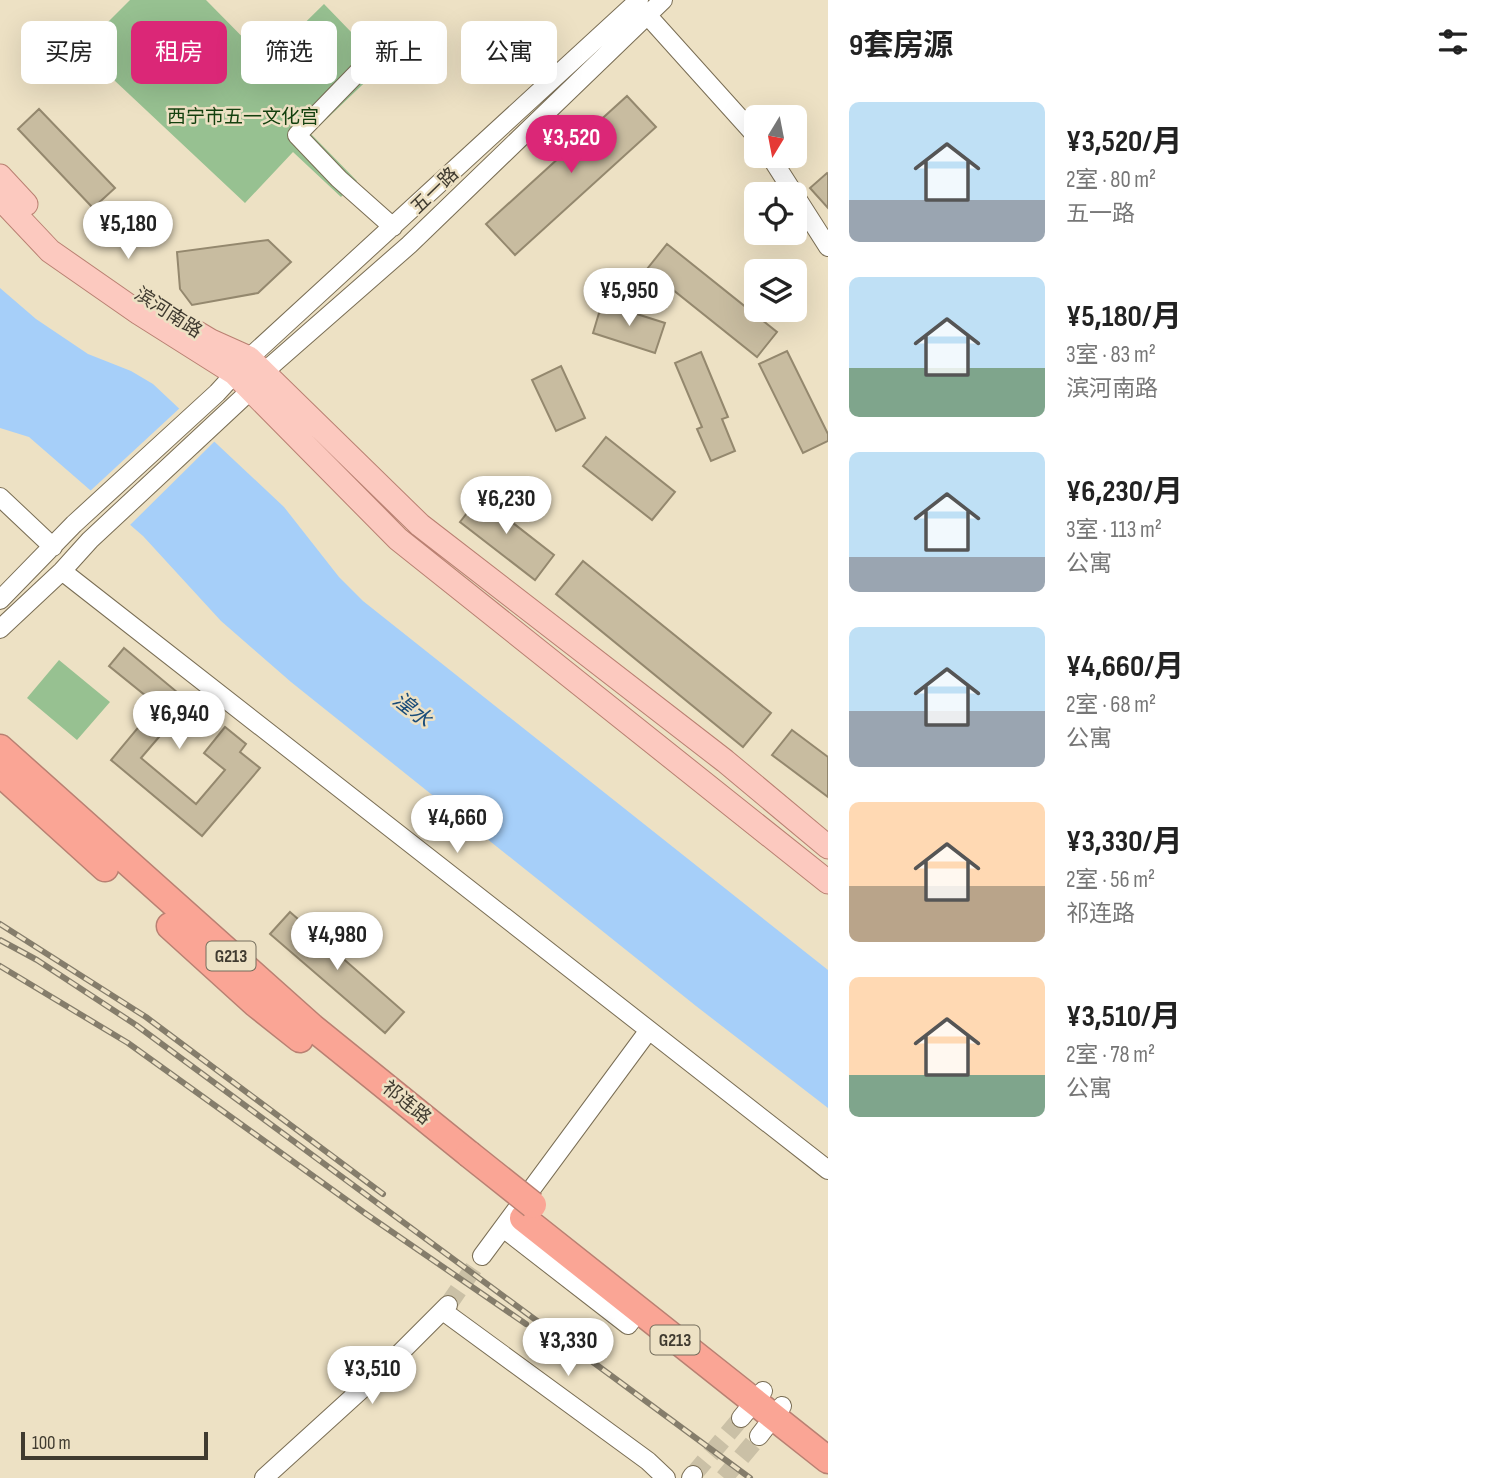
<!DOCTYPE html>
<html lang="zh">
<meta charset="utf-8">
<style>
:root{--surface:#fff;--page:#f2f2f2;--text:#222;--muted:#767676;--accent:#db2777}
body{margin:0;font-family:"Sofia Sans Condensed","Noto Sans SC",sans-serif;background:var(--page);color:var(--text);height:100vh;display:flex;flex-direction:column;font-size:26px;white-space:nowrap}
*{box-sizing:border-box;margin:0}
p{font-size:23px;color:var(--muted)}
.icon{flex:none;width:38px;height:38px;fill:none;stroke:currentColor;stroke-width:2;stroke-linecap:round;stroke-linejoin:round}
.map{position:relative;flex:1;overflow:hidden}
.panel{display:flex;flex-direction:column;background:var(--surface);width:665px}
.panel>*{flex:none}
.hud{position:absolute;left:21px;top:21px;width:665px;height:63px;display:flex;gap:14px}
.needle{width:46px;rotate:190deg}
.tools{position:absolute;left:744px;top:105px;display:grid;gap:14px}
.tools a{display:grid;place-items:center;width:63px;height:63px;border-radius:10px;background:var(--surface);box-shadow:0 7px 28px #0002;font-size:35px}
.scale{position:absolute;left:21px;bottom:18px;width:187px;box-sizing:border-box;padding-left:7px;border:4px solid #403b30;border-top:0;font-size:19px;line-height:24px;white-space:nowrap;color:#403b30;-webkit-text-stroke:5px #ede1c4;paint-order:stroke}
.price{position:absolute;translate:-50% -60px;padding:0 16px;border-radius:24px;background:#fff;color:#222;font-size:23px;line-height:46px;filter:drop-shadow(0 2px 4px #0008)}
.price::after{content:'';position:absolute;left:50%;top:42px;width:21px;height:16px;margin-left:-10px;background:inherit;clip-path:polygon(0 0,100% 0,50% 100%)}
.price.current{background:var(--accent);color:#fff}
ul{padding:0;list-style:none}
li{display:flex;align-items:center;gap:21px;height:175px;padding:0 21px}
li span{display:grid;place-items:center;flex:none;width:196px;height:140px;border-radius:10px;color:#555}
li>.icon{margin-inline-start:auto}
span .icon{width:84px;height:84px;fill:#fffc;stroke-width:1}
li b{font-size:30px}
h2{display:flex;justify-content:space-between;align-items:center;height:84px;padding:0 21px;font-size:30px}
.chip{padding:0 24px;border-radius:10px;background:var(--surface);box-shadow:0 7px 28px #0002;font-size:24px;line-height:63px}
.chip.current{background:var(--accent);color:#fff}
main{display:flex;flex:1;min-height:0}
.map>svg:first-child{display:block}
.green{fill:#97c191}
.water{fill:#a6cff9}
.pier{fill:#ede1c4}
.building{fill:#c8bca0;stroke:#94886e;stroke-width:2}
.lines{fill:none;stroke-linecap:round;stroke-linejoin:round}
.minor-tunnel{stroke:#cac0a6;stroke-width:18;stroke-dasharray:18 9;stroke-linecap:butt}
.minor-casing{stroke:#796d54;stroke-width:20}
.major-casing{stroke:#b98072;stroke-width:25}
.highway-casing{stroke:#b98072;stroke-width:29}
.minor{stroke:#fff;stroke-width:18}
.major{stroke:#fcc9bf;stroke-width:23}
.highway{stroke:#faa595;stroke-width:26}
.rail-casing{stroke:#857d6b;stroke-width:6}
.rail{stroke:#ede1c4;stroke-width:3.5;stroke-dasharray:10;stroke-linecap:butt}
.highway-bridge-casing{stroke:#b98072;stroke-width:29;stroke-linecap:butt}
.highway-bridge{stroke:#faa595;stroke-width:26}
.labels{text-anchor:middle;dominant-baseline:central;stroke-width:5;stroke-linejoin:round;paint-order:stroke}
.shield{fill:#ede1c4;stroke:#746d5c;stroke-width:2}
.shield-label{font-size:18px;font-weight:bold;fill:#403b30}
.park-label{font-size:19px;fill:#14410f;stroke:#ede1c4}
.street-label{font-size:19px;fill:#403b30;stroke:#ede1c4}
.water-label{font-size:21px;font-style:italic;fill:#1a4c79;stroke:#ede1c4}
</style>
<main>
<div class="map">
<svg width="828" height="1478" viewBox="0 0 828 1478">
<rect width="100%" height="100%" fill="#ede1c4"/>
<path class="green" d="M130 0H206L266 61 324 4 383 65 311 134 357 181 341 197 293 152 245 203 81 49Z
M59 660 110 702 77 740 27 698Z"/>
<path class="water" d="M0 288 36 319 88 354 131 371 153 384 284 507 339 577 363 601 828 970V1108L696 1006 291 682 221 621 143 536 29 437 0 428Z"/>
<path class="pier" d="M182 406 217 439 128 527 88 493Z"/>
<path class="building" d="M627 96 656 127 515 255 486 224Z
M39 109 115 188 93 208 18 129Z
M827 173 828 174V208L810 188Z
M268 240 291 262 258 293 192 305 180 289 177 252Z
M667 244 777 332 757 357 647 269Z
M602 303 665 323 655 353 593 333Z
M787 351 828 434V441L803 453 759 364Z
M701 352 728 417 722 419 735 451 711 461 697 429 702 427 675 363Z
M561 366 585 418 556 431 532 380Z
M606 437 675 492 652 520 583 466Z
M484 491 508 510 504 516 554 555 535 580 460 522Z
M583 561 771 713 743 747 556 594Z
M124 648 189 702 141 758 196 804 225 770 204 753 225 727 246 744 240 752 260 768 202 836 111 760 157 705 109 666Z
M792 730 828 757V797L772 755Z
M290 912 404 1012 385 1033 270 934Z"/>
<g class="lines">
<path class="minor-tunnel" d="M448 1305 482 1256
M693 1475 741 1418
M724 1478 759 1436"/>
<defs>
<path id="minor" d="M640 7 756 136
M363 67 297 135 339 179 393 227
M770 156 828 247
M0 497 53 547
M62 571 828 1170
M0 600 74 524 217 393 249 358 639 0
M0 629 62 571 90 540 252 389 264 372 409 245 663 0
M503 1228 628 1325 638 1312
M482 1256 649 1030
M443 1311 648 1461 666 1478
M741 1418 763 1391
M759 1436 782 1406
M264 1478 385 1368 448 1305
M691 1478 693 1475"/>
<path id="major" d="M0 176 26 204
M0 198 50 251 139 313 234 373 398 539 828 882
M196 332 211 341 249 358 420 525 725 761 828 847"/>
<path id="highway" d="M0 748 312 1027 469 1154
M0 773 105 868
M170 926 256 1004 300 1039
M523 1218 828 1460"/>
</defs>
<use href="#minor" class="minor-casing"/>
<use href="#major" class="major-casing"/>
<use href="#highway" class="highway-casing"/>
<use href="#minor" class="minor"/>
<use href="#major" class="major"/>
<use href="#highway" class="highway"/>
<defs>
<path id="rail" d="M0 924 146 1017 383 1194
M0 940 37 960 136 1025 750 1478
M0 966 128 1043 366 1214 526 1324"/>
</defs>
<use href="#rail" class="rail-casing"/>
<use href="#rail" class="rail"/>
<defs>
<path id="highway-bridge" d="M469 1154 533 1205"/>
</defs>
<use href="#highway-bridge" class="highway-bridge-casing"/>
<use href="#highway-bridge" class="highway-bridge"/>
</g>
<g class="labels">
<g class="shield">
<rect x="206.5" y="941.5" width="49" height="29" rx="5"/>
<rect x="650.5" y="1325.5" width="49" height="29" rx="5"/>
</g>
<g class="shield-label">
<text x="231" y="956">G213</text>
<text x="675" y="1340">G213</text>
</g>
<g class="park-label">
<text x="243" y="117">西宁市五一文化宫</text>
</g>
<g class="street-label">
<text transform="translate(435 191) rotate(-44)">五一路</text>
<text transform="translate(168 313) rotate(33)">滨河南路</text>
<text transform="translate(406 1103) rotate(39)">祁连路</text>
</g>
<g class="water-label">
<text transform="translate(412 710) rotate(38)">湟水</text>
</g>
</g>
</svg>
<div class="tools">
<a><svg class="needle" viewBox="-14 -14 28 28"><path d="M0-13l5 13h-10z" fill="#e53935"/><path d="M0 13l5-13h-10z" fill="#767676"/></svg></a>
<a><svg class="icon" aria-label="locate" viewBox="0 0 24 24"><circle cx="12" cy="12" r="6"/><path d="M12 2v4M12 18v4M2 12h4M18 12h4"/></svg></a>
<a><svg class="icon" aria-label="layers" viewBox="0 0 24 24"><path d="M12 4l9 5-9 5-9-5zM3 14l9 5 9-5"/></svg></a>
</div>
<div class="scale">100 m</div>
<b class="price current" style="left:571px;top:175px">¥3,520</b>
<b class="price" style="left:128px;top:261px">¥5,180</b>
<b class="price" style="left:629px;top:328px">¥5,950</b>
<b class="price" style="left:506px;top:536px">¥6,230</b>
<b class="price" style="left:179px;top:751px">¥6,940</b>
<b class="price" style="left:457px;top:855px">¥4,660</b>
<b class="price" style="left:337px;top:972px">¥4,980</b>
<b class="price" style="left:568px;top:1378px">¥3,330</b>
<b class="price" style="left:372px;top:1406px">¥3,510</b>
<div class="hud">
<a class="chip">买房</a>
<a class="chip current">租房</a>
<a class="chip">筛选</a>
<a class="chip">新上</a>
<a class="chip">公寓</a>
</div>
</div>
<section class="panel">
<h2>9套房源<svg class="icon" aria-label="filters" viewBox="0 0 24 24"><path d="M4 7h16M4 17h16"/><circle cx="9" cy="7" r="2"/><circle cx="15" cy="17" r="2"/></svg></h2>
<ul>
<li><span style="background:linear-gradient(#bfe0f5 70%,#9aa5b1 0)"><svg class="icon" aria-label="home" viewBox="0 0 24 24"><path d="M3 11l9-7 9 7M6 9v11h12V9"/></svg></span><div><b>¥3,520/月</b><p>2室 · 80 m²</p><p>五一路</p></div></li>
<li><span style="background:linear-gradient(#bfe0f5 65%,#7fa58c 0)"><svg class="icon" aria-label="home" viewBox="0 0 24 24"><path d="M3 11l9-7 9 7M6 9v11h12V9"/></svg></span><div><b>¥5,180/月</b><p>3室 · 83 m²</p><p>滨河南路</p></div></li>
<li><span style="background:linear-gradient(#bfe0f5 75%,#9aa5b1 0)"><svg class="icon" aria-label="home" viewBox="0 0 24 24"><path d="M3 11l9-7 9 7M6 9v11h12V9"/></svg></span><div><b>¥6,230/月</b><p>3室 · 113 m²</p><p>公寓</p></div></li>
<li><span style="background:linear-gradient(#bfe0f5 60%,#9aa5b1 0)"><svg class="icon" aria-label="home" viewBox="0 0 24 24"><path d="M3 11l9-7 9 7M6 9v11h12V9"/></svg></span><div><b>¥4,660/月</b><p>2室 · 68 m²</p><p>公寓</p></div></li>
<li><span style="background:linear-gradient(#ffd9b3 60%,#b9a48a 0)"><svg class="icon" aria-label="home" viewBox="0 0 24 24"><path d="M3 11l9-7 9 7M6 9v11h12V9"/></svg></span><div><b>¥3,330/月</b><p>2室 · 56 m²</p><p>祁连路</p></div></li>
<li><span style="background:linear-gradient(#ffd9b3 70%,#7fa58c 0)"><svg class="icon" aria-label="home" viewBox="0 0 24 24"><path d="M3 11l9-7 9 7M6 9v11h12V9"/></svg></span><div><b>¥3,510/月</b><p>2室 · 78 m²</p><p>公寓</p></div></li>
</ul>
</section>
</main>
